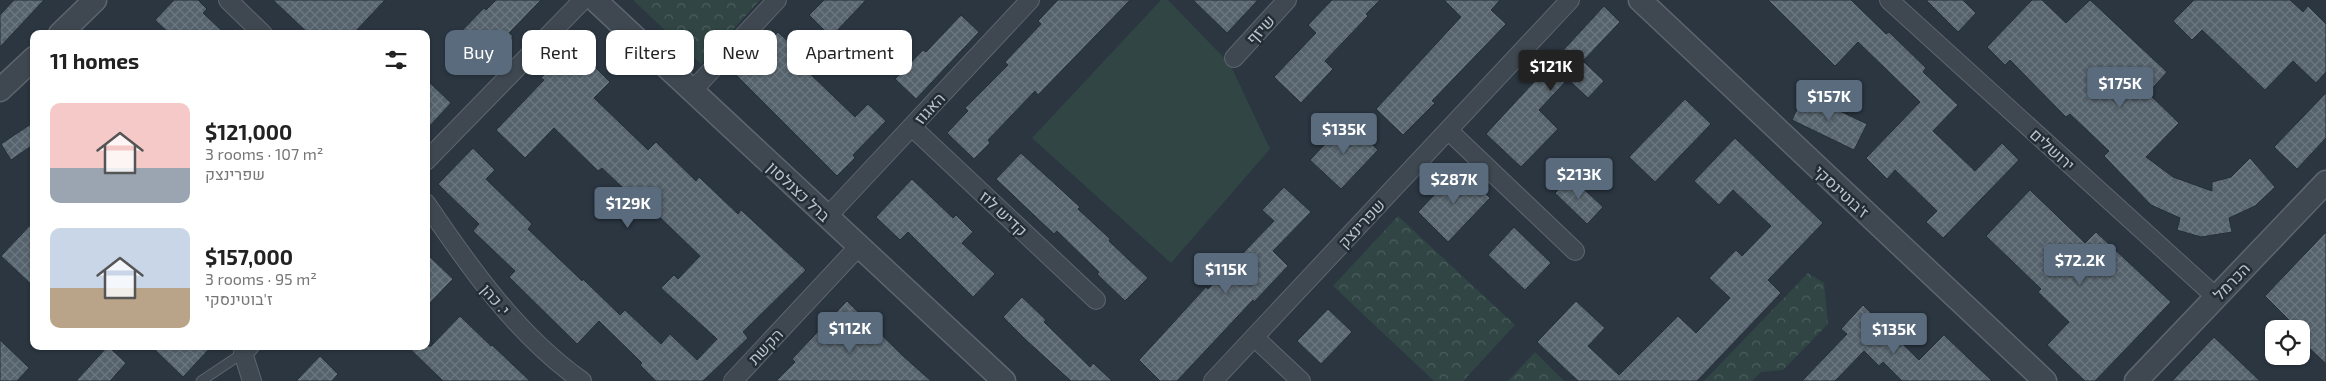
<!DOCTYPE html>
<meta charset="utf-8">
<style>
:root{--surface:#fff;--page:#f2f2f2;--text:#222;--muted:#767676;--accent:#5a6b7d}
body{margin:0;font-family:"Exo 2",Heebo,sans-serif;background:var(--page);color:var(--text);height:100vh;display:flex;flex-direction:column;font-size:19px;white-space:nowrap}
*{box-sizing:border-box;margin:0}
p{font-size:16px;color:var(--muted)}
.icon{flex:none;width:28px;height:28px;fill:none;stroke:currentColor;stroke-width:2;stroke-linecap:round;stroke-linejoin:round}
.map{position:relative;flex:1;overflow:hidden}
.side{position:absolute;left:30px;top:30px;width:400px;height:320px;display:flex;flex-direction:column;background:var(--surface);border-radius:10px;box-shadow:0 1px 4px #0004}
.side>*{flex:none}
.top-card{position:absolute;left:445px;top:30px;width:475px;height:45px;display:flex;gap:10px}
.fabs{position:absolute;left:2265px;top:320px;display:grid;gap:10px}
.fabs a{display:grid;place-items:center;width:45px;height:45px;border-radius:10px;background:var(--surface);box-shadow:0 1px 4px #0004;font-size:25px}
.price{position:absolute;translate:-50% -42px;padding:0 11px;border-radius:5px;background:var(--accent);color:#fff;font-size:16px;line-height:32px;filter:drop-shadow(0 1px 2px #0008)}
.price::after{content:'';position:absolute;left:50%;top:30px;width:15px;height:11px;margin-left:-8px;background:inherit;clip-path:polygon(0 0,100% 0,50% 100%)}
.price.on{background:#222;color:#fff}
ul{padding:0;list-style:none}
li{display:flex;align-items:center;gap:15px;height:125px;padding:0 20px}
li span{display:grid;place-items:center;flex:none;width:140px;height:100px;border-radius:10px;color:#555}
li>.icon{margin-inline-start:auto}
span .icon{width:60px;height:60px;fill:#fffc;stroke-width:1}
li b{font-size:21px}
h2{display:flex;justify-content:space-between;align-items:center;height:60px;padding:0 20px;font-size:21px}
.chip{padding:0 18px;border-radius:10px;background:var(--surface);box-shadow:0 1px 4px #0004;font-size:18px;line-height:45px}
.chip.on{background:var(--accent);color:#fff}
.map>svg:first-child{display:block}
.grass{fill:#304544}
.forest{fill:url(#forest-crowns)}
.building{fill:url(#building-cross-hatch);stroke:#252f38}
.lines{fill:none;stroke-linecap:round;stroke-linejoin:round}
.service-casing{stroke:#5d666e;stroke-width:11}
.minor-casing{stroke:#5d666e;stroke-width:20}
.tertiary-casing{stroke:#5d666e;stroke-width:25}
.service{stroke:#3f4851;stroke-width:9}
.minor{stroke:#3f4851;stroke-width:18}
.tertiary{stroke:#3f4851;stroke-width:22}
.labels{text-anchor:middle;dominant-baseline:central;stroke-width:5;stroke-linejoin:round;paint-order:stroke}
.street-label{font-size:16px;fill:#bcc3cb;stroke:#232d36}
</style>
<div class="map">
<svg width="2326" height="381" viewBox="0 0 2326 381">
<defs>
<pattern id="forest-crowns" width="20" height="18" patternUnits="userSpaceOnUse" patternTransform="scale(1.25)"><rect width="20" height="18" fill="#304544"/><path d="M2 6a3 3 0 1 1 6 0M12 15a3 3 0 1 1 6 0" fill="none" stroke="#4c5e5e"/></pattern>
<pattern id="building-cross-hatch" width="8" height="8" patternUnits="userSpaceOnUse" patternTransform="scale(1.25)"><rect width="8" height="8" fill="#56636d"/><path d="M0 0l8 8M0 8l8-8" fill="none" stroke="#6c7880"/></pattern>
</defs>
<rect width="100%" height="100%" fill="#2b3641"/>
<path class="grass" d="M1161 0H1168L1230 64 1270 149 1171 263 1032 138Z"/>
<path class="forest" d="M633 0H760L701 64Z
M1398 216 1515 325 1463 381H1434L1333 286Z
M1808 273 1824 283 1828 324 1783 370 1761 372 1752 381H1704Z
M1535 352 1564 381H1508Z"/>
<path class="building" d="M14 0H44L0 47V15Z
M174 0H198L207 9 203 13 225 34H170L155 20Z
M273 0H385L353 34H309Z
M496 0H541L509 33 513 36 482 69 452 41 484 8 486 10Z
M824 0H866L831 37 809 15Z
M1058 0H1130L1038 95 1035 91 988 140 990 143 974 159 947 133 968 111 965 108 1008 65 1005 62 1041 24 1038 21Z
M1193 0H1258L1227 33Z
M1332 0H1380L1366 14 1368 16 1325 61 1333 69 1301 103 1274 77 1316 33 1308 25Z
M1444 0H1500L1491 10 1506 24 1432 101 1435 103 1403 135 1376 109 1461 17Z
M1768 0H1851L1886 34 1889 32 1926 68 1923 72 1958 105 1933 131 1975 171 2002 143 2019 160 1943 238 1926 222 1937 211 1895 170 1887 179 1866 158 1920 102 1858 42 1835 66Z
M1926 0H1963L1976 13 1958 32Z
M2032 0H2042L2066 23 2090 0 2167 72 2148 93 2179 123 2146 157 2173 177 2212 191V182L2231 177 2250 158 2275 187 2255 206 2229 218 2232 232 2201 237 2177 230 2180 218 2151 205 2104 156 2109 151 2070 114 2066 117 2010 60 2005 65 1987 47Z
M2194 0H2290L2303 12 2308 6 2326 24V72L2316 83 2293 61 2265 90 2202 30 2192 40 2173 21Z
M1604 6 1620 22 1583 61 1604 81 1588 98 1568 79 1539 110 1558 129 1521 167 1486 134Z
M961 15 979 32 916 99 895 79 923 50 926 52Z
M778 32 812 64 806 70 855 117 868 104 886 121 853 155 855 158 837 176 736 75Z
M573 45 610 82 594 98 648 150 656 142 696 181 699 177 738 214 741 210 806 270 743 332 748 338 703 381H656L640 365 642 363 599 321 577 344 509 277 515 271 473 231 479 224 438 184 473 148 495 170 486 179 532 224 528 229 582 281 583 279 620 315 625 310 661 344 670 334 697 360 717 339 661 288 674 275 678 279 700 256 646 204 643 207 602 168 598 171 554 128 525 158 496 130 544 80 541 78Z
M426 79 451 103 426 130Z
M2326 93V138L2297 169 2274 147Z
M1804 94 1867 124 1854 150 1792 120Z
M1685 99 1711 124 1655 182 1629 157Z
M1347 121 1378 150 1341 189 1310 160Z
M34 122V144L11 160 1 144Z
M1735 138 1823 223 1768 280 1781 293 1697 381H1578L1537 342 1576 301 1605 328 1588 346 1619 375 1678 316 1696 333 1730 298 1709 278 1736 250 1742 256 1771 226 1733 190 1719 205 1694 181Z
M1021 153 1080 207 1078 209 1110 239 1109 241 1148 278 1125 301 1097 274 1099 272 1057 231 1054 234 996 179Z
M1460 168 1490 198 1448 242 1418 212Z
M1571 177 1603 207 1587 224 1555 193Z
M912 179 953 218 956 215 973 232 962 243 995 274 973 297 908 232 900 240 876 217Z
M1284 187 1311 212 1273 251 1288 266 1254 302 1253 300 1177 381H1160L1139 360 1206 287 1208 289 1274 221 1262 210Z
M2030 190 2085 243 2096 232 2171 302 2095 381H2085L2047 345 2069 322 2038 292 2041 289 1986 236Z
M34 221V287L1 256Z
M1514 227 1551 263 1525 290 1488 255Z
M2326 232V364L2301 340V329H2298L2265 296Z
M426 253 453 279 426 307Z
M1022 297 1046 320 1044 322 1090 367 1093 363 1112 381H1071L1026 340 1003 317Z
M847 301 903 356 931 381H776L795 362 792 359Z
M1863 305 1919 360 1944 335 1992 381H1902L1883 362 1879 366 1864 351 1835 381H1802L1847 334 1841 329Z
M1328 309 1352 332 1321 364 1297 341Z
M460 316 491 346 492 345 530 381H443L407 346H431Z
M2214 337 2260 381H2172Z
M0 340 29 368 17 381H0Z
M108 346 126 363 110 381H76Z
M151 346H212L183 377Z
M320 356 338 374 332 381H296Z"/>
<g class="lines">
<defs>
<path id="service" d="M201 381 243 353"/>
<path id="minor" d="M228 0 263 34
M1889 0 2216 297
M1234 58 1287 0
M692 91 777 0
M912 127 1096 300
M1448 130 1575 251
M426 161 583 0
M426 203C470 268 517 335 582 381
M827 217 1030 0
M1254 337 1301 381
M250 346 243 353 252 381
M733 381 859 246
M1213 381 1570 0"/>
<path id="tertiary" d="M595 0 1004 381
M1640 0 2045 381
M60 34 95 0
M0 90 34 58
M2136 381 2326 182"/>
</defs>
<use href="#service" class="service-casing"/>
<use href="#minor" class="minor-casing"/>
<use href="#tertiary" class="tertiary-casing"/>
<use href="#service" class="service"/>
<use href="#minor" class="minor"/>
<use href="#tertiary" class="tertiary"/>
</g>
<g class="labels">
<g class="street-label">
<text transform="translate(1260 29) rotate(-47)">שיזף</text>
<text transform="translate(929 108) rotate(-47)">האגוז</text>
<text transform="translate(2053 149) rotate(42)">ירושלים</text>
<text transform="translate(799 191) rotate(43)">ברל כצנלסון</text>
<text transform="translate(1842 191) rotate(43)">ז'בוטינסקי</text>
<text transform="translate(1004 213) rotate(43)">קדיש לוז</text>
<text transform="translate(1361 223) rotate(-47)">שפרינצק</text>
<text transform="translate(2231 281) rotate(-46)">הכרמל</text>
<text transform="translate(496 299) rotate(49)">י. כהן</text>
<text transform="translate(765 346) rotate(-47)">הקשת</text>
</g>
</g>
</svg>
<div class="fabs">
<a><svg class="icon" aria-label="locate" viewBox="0 0 24 24"><circle cx="12" cy="12" r="6"/><path d="M12 2v4M12 18v4M2 12h4M18 12h4"/></svg></a>
</div>
<b class="price on" style="left:1551px;top:92px">$121K</b>
<b class="price" style="left:2120px;top:109px">$175K</b>
<b class="price" style="left:1829px;top:122px">$157K</b>
<b class="price" style="left:1344px;top:155px">$135K</b>
<b class="price" style="left:1579px;top:200px">$213K</b>
<b class="price" style="left:1454px;top:205px">$287K</b>
<b class="price" style="left:628px;top:229px">$129K</b>
<b class="price" style="left:2080px;top:286px">$72.2K</b>
<b class="price" style="left:1226px;top:295px">$115K</b>
<b class="price" style="left:850px;top:354px">$112K</b>
<b class="price" style="left:1894px;top:355px">$135K</b>
<div class="top-card">
<a class="chip on">Buy</a>
<a class="chip">Rent</a>
<a class="chip">Filters</a>
<a class="chip">New</a>
<a class="chip">Apartment</a>
</div>
<section class="side">
<h2>11 homes<svg class="icon" aria-label="filters" viewBox="0 0 24 24"><path d="M4 7h16M4 17h16"/><circle cx="9" cy="7" r="2"/><circle cx="15" cy="17" r="2"/></svg></h2>
<ul>
<li><span style="background:linear-gradient(#f6c9c9 65%,#9aa5b1 0)"><svg class="icon" aria-label="home" viewBox="0 0 24 24"><path d="M3 11l9-7 9 7M6 9v11h12V9"/></svg></span><div><b>$121,000</b><p>3 rooms · 107 m²</p><p>שפרינצק</p></div></li>
<li><span style="background:linear-gradient(#c9d6e8 60%,#b9a48a 0)"><svg class="icon" aria-label="home" viewBox="0 0 24 24"><path d="M3 11l9-7 9 7M6 9v11h12V9"/></svg></span><div><b>$157,000</b><p>3 rooms · 95 m²</p><p>ז'בוטינסקי</p></div></li>
</ul>
</section>
</div>
